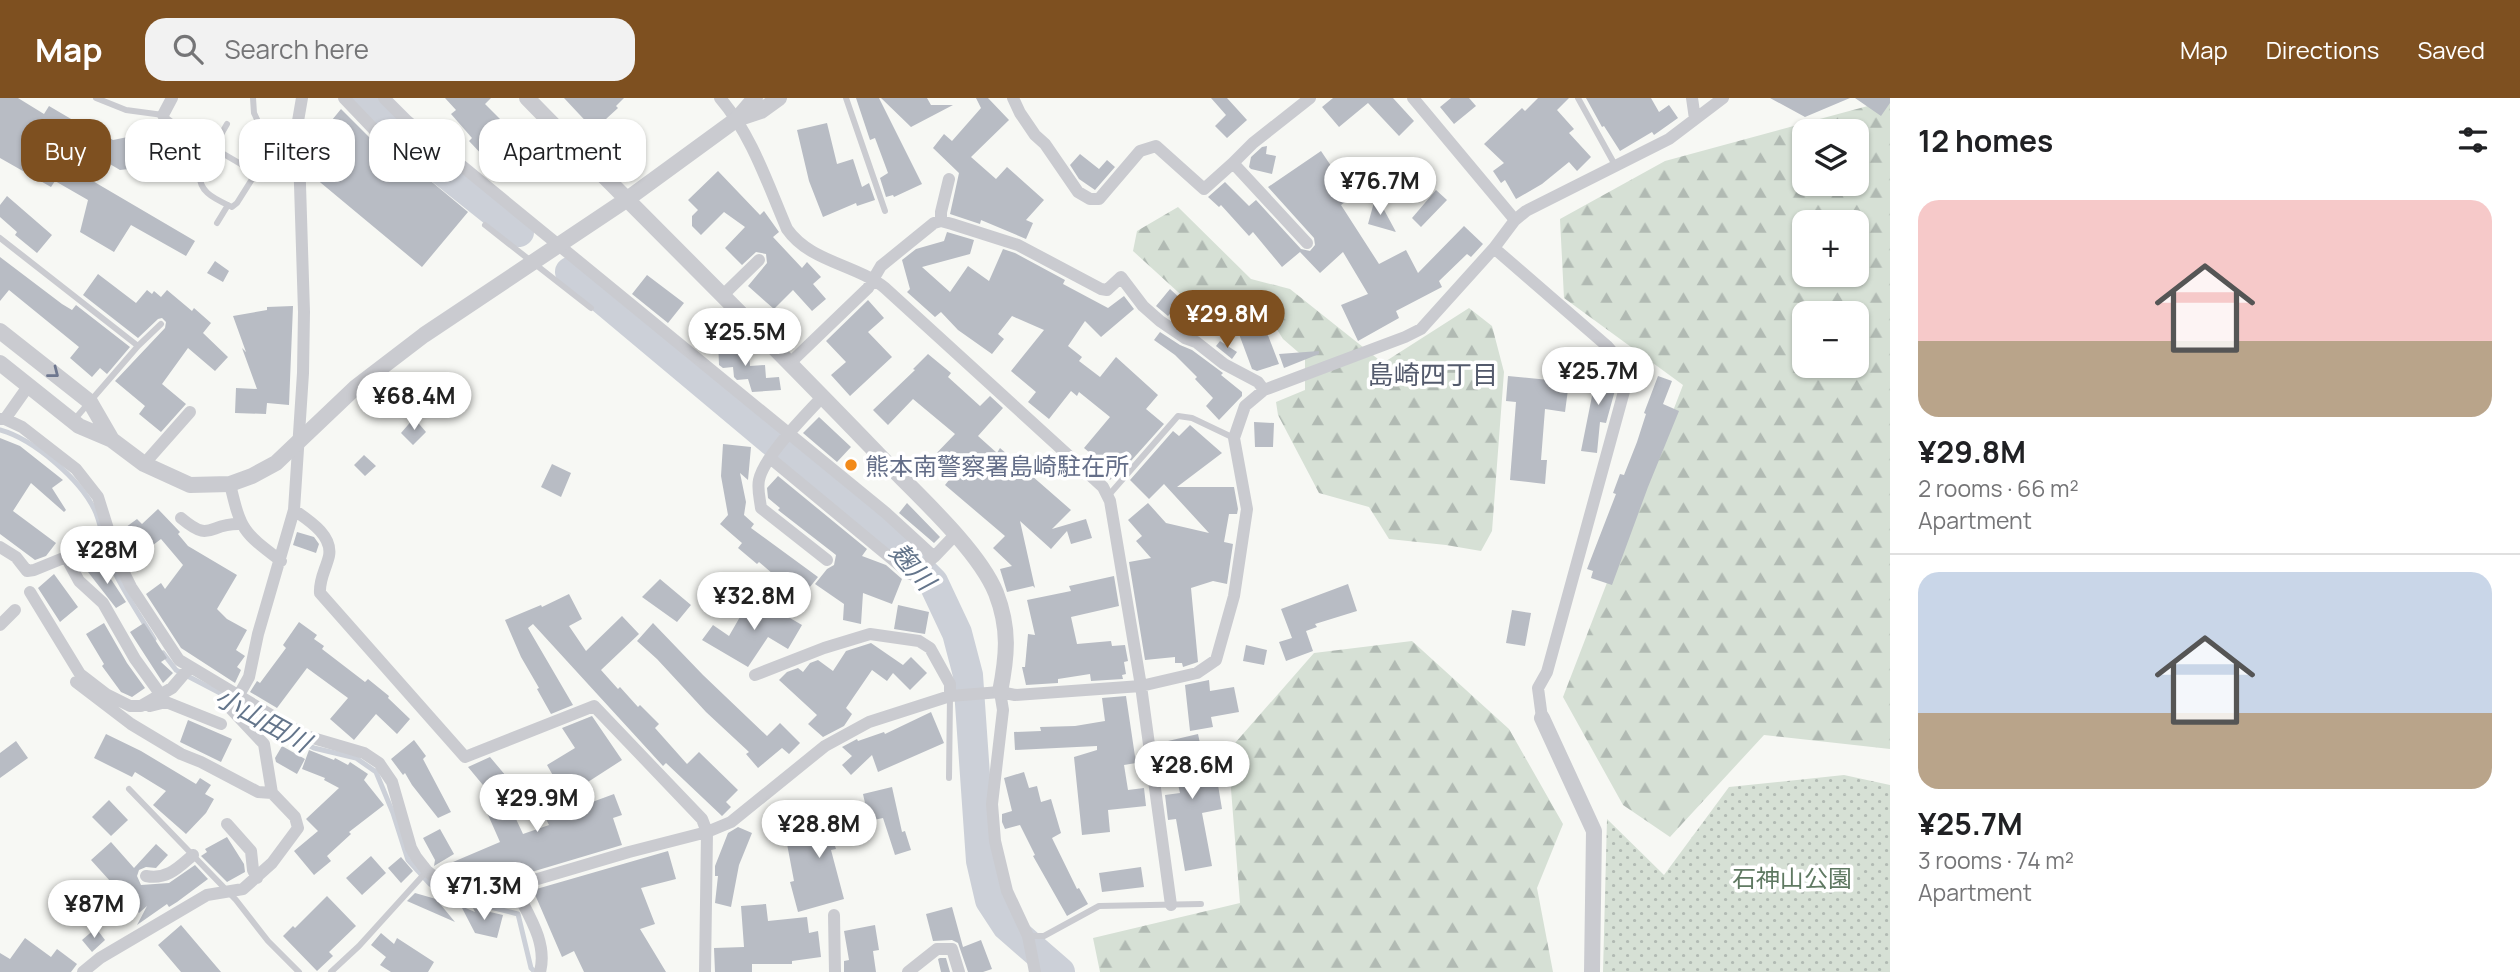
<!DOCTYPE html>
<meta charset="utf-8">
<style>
:root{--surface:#fff;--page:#f2f2f2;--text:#202124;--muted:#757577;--line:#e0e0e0;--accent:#7e5020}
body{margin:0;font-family:Manrope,"Noto Sans JP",sans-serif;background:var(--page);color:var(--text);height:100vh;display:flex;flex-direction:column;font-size:26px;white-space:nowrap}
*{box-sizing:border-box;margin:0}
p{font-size:23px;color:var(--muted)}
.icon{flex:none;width:38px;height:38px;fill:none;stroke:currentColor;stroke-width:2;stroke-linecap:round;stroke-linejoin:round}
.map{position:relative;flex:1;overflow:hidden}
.sheet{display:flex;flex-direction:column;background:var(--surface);width:630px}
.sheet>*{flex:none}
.hud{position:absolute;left:21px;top:21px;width:665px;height:63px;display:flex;gap:14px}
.controls{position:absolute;left:1792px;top:21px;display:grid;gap:14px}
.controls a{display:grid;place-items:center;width:77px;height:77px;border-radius:14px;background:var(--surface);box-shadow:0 2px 5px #0004;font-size:35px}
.price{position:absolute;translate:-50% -60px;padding:0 16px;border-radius:24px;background:#fff;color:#222;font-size:23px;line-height:46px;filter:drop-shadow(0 2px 4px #0008)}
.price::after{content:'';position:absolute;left:50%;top:42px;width:21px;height:16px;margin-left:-10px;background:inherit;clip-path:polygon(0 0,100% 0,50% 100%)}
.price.current{background:var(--accent);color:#fff}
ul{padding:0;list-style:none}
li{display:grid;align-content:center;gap:14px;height:371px;padding:0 28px}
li+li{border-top:2px solid var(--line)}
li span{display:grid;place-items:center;height:217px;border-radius:21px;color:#555}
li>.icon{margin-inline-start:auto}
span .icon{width:126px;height:126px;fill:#fffc;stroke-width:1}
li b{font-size:30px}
h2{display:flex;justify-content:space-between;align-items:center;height:84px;padding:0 28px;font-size:30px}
.tag{padding:0 24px;border-radius:21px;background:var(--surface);box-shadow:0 2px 5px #0004;font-size:24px;line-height:63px}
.tag.current{background:var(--accent);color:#fff}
header{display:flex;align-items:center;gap:42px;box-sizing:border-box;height:98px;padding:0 35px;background:var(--accent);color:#fff}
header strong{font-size:33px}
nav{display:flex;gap:38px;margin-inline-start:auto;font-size:24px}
.search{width:490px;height:63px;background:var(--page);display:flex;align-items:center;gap:18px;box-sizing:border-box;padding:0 24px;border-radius:21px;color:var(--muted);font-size:26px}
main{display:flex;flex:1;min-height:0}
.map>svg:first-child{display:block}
.grass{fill:url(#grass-dots)}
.forest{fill:url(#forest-firs);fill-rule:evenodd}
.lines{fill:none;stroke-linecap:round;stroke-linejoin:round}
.stream{stroke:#ccd0d8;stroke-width:5}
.river{stroke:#ccd0d8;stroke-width:30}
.building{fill:#b8bcc4}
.service{stroke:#cacbd0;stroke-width:6}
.minor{stroke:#cacbd0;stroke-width:12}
.tertiary{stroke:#cacbd0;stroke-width:16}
.oneway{stroke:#6e778f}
.poi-dot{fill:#f28a1a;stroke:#fff;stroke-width:2.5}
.labels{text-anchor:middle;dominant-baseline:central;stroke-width:7;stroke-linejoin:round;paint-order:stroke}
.poi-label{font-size:24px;fill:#646e88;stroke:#fff;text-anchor:start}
.park-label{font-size:24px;fill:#5f7962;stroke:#fff}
.neighbourhood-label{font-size:26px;fill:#535a6c;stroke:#fff}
.water-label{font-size:26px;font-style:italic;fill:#64758b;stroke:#fff}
</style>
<header>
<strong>Map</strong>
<div class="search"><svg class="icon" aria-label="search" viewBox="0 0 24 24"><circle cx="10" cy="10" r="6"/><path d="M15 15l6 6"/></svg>Search here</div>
<nav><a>Map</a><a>Directions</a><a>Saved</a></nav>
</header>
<main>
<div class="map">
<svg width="1890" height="874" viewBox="0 0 1890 874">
<defs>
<pattern id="grass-dots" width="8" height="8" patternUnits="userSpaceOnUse" patternTransform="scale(1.75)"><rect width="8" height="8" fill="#d6e0d5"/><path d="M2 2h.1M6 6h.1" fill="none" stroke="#b1bab3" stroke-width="1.8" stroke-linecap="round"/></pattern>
<pattern id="forest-firs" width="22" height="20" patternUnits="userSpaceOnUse" patternTransform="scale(1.75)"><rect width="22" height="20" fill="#d6e0d5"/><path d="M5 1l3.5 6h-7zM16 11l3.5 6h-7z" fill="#b1bab3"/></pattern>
</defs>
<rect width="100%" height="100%" fill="#f7f8f4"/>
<path class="grass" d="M1844 677 1890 687V874H1603L1607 721 1664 777 1729 689Z"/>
<path class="forest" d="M1890 2V651L1764 637 1670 739 1623 707 1563 599 1683 287 1564 200 1560 121 1665 63ZM1804 33H1857V86H1804ZM1804 124H1857V177H1804ZM1804 215H1857V268H1804Z
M1178 109 1251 181 1290 191 1383 265 1469 210 1492 228 1504 274 1492 433 1481 453 1446 447 1389 441 1369 409 1319 395 1278 317 1276 304 1305 292V260L1283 241 1266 214 1212 225 1133 153 1137 133Z
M1412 543 1509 631 1563 726 1537 790 1553 874H1100L1093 840 1240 805 1228 653 1314 555Z"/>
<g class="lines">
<path class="stream" d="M0 332C33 341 82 382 96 415 103 433 105 453 113 471 125 496 140 518 154 541
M163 555 176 572 222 596 256 621 314 650 356 660 376 674 393 715 408 762 430 786 454 800 518 816 531 870 535 874"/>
<path class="river" d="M361 0 395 35 519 134
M570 174 896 447 933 484 957 535 968 577 981 763 990 802 1007 828 1060 874"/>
</g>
<path class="building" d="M0 0H18L44 16 49 8 100 38 101 35 113 42 157 33 166 67 120 72 45 28 33 48 195 143 186 158 131 127 114 154 80 134 88 102 55 83 51 89 0 60Z
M445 0H491L485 6 514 35 487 62 469 43 472 40 451 16 456 12Z
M564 0H624L616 8 618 10 594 32Z
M856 0H879L922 86 894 99 893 97 886 99 880 80 888 75 875 40 870 42Z
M881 0H927L931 7H953L911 29Z
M976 0H988L1009 22 971 59 996 81 1007 69 1044 102 1026 122 1033 125 1026 141 981 122 980 126 950 116 959 75 933 50 944 36 952 43 981 10Z
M1211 0H1227L1247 22 1227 40 1215 28 1226 17Z
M1333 0H1393L1414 23 1399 38 1368 5 1339 29 1322 9Z
M1451 0H1469L1476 8 1454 26 1440 9Z
M1538 0H1569L1557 12 1574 31 1569 35 1591 59 1577 73 1569 64 1542 86 1516 101 1505 82 1501 85 1493 73 1504 65 1484 46 1522 10 1525 13Z
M1586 0H1651L1659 14 1669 7 1678 20 1654 37 1652 34 1620 53 1604 28 1602 29Z
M1770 0H1850L1805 19Z
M1855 0H1890V5L1881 18Z
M341 11 379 49 383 52 391 50 468 114 422 169 315 80 314 44Z
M827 25 837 66 853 61 862 89 869 85 875 102 857 108 856 105 823 119 809 83 797 32Z
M1267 48 1266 56 1276 58 1272 76 1251 71 1249 69 1251 59 1262 49Z
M1321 53 1352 99 1341 107 1379 166 1406 152 1418 175 1464 128 1483 146 1471 159 1467 156 1439 183 1442 189 1396 213 1399 220 1358 243 1341 207 1368 196 1343 154 1320 175 1300 154 1282 169 1253 134 1249 138 1221 107 1219 109 1208 99 1225 84 1249 108 1256 102 1301 151 1310 153 1315 147 1314 140 1268 89Z
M1080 56 1099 71 1107 62 1115 69 1095 92 1079 81 1070 67Z
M1409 59 1419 68 1400 89 1396 104 1382 90Z
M718 73 760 117 764 113 779 134 773 139 802 170 807 164 821 179 813 186 826 201 812 213 793 192 774 211 748 188 767 165 766 156 756 154 742 167 725 150 745 129 724 114 701 137 692 128V118L698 112 688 102Z
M1436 92 1447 102 1421 129 1412 120Z
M1376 97 1396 134 1368 126Z
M7 98 52 137 37 155 15 137 17 134 0 119V107Z
M947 134 974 142 970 156 922 169 950 194 968 168 989 183 1003 151 1015 155 1065 182 1063 186 1108 210 1124 198 1134 211 1101 239 1085 223 1068 248 1082 259 1079 263 1100 279 1116 259 1158 297 1146 311 1164 326 1122 373 1120 371 1110 382 1096 370 1101 364 1084 350 1110 319 1079 294 1077 298 1071 293 1049 321 1028 304 1036 294 1011 273 1044 232 1012 218 998 236 1004 241 992 256 958 232 941 214 935 219 907 194 910 191 902 162 916 151 944 143Z
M0 159 62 206 72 212 76 207 130 249 107 276 100 270 92 279 70 260 79 249 9 192 0 203Z
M215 163 229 173 223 184 207 175Z
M98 176 136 205 147 192 152 196 154 193 161 199 167 192 192 213 194 210 211 225 203 235 228 259 215 273 188 250 162 286 186 306 161 334 139 316 145 308 115 283 165 230 166 224 162 220 158 221 138 240 83 197Z
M647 177 684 205 668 225 632 196Z
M1170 191 1182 202 1168 218 1156 208Z
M868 202 884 220 868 234 892 259 850 298 831 277 846 264 826 243Z
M293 208 289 307 267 305 266 316 235 315 236 290 257 291 242 250 246 254 233 218 267 212V209Z
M1264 227 1279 266 1257 273 1252 271 1239 236Z
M1160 234 1180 247 1192 252 1223 275 1221 277 1242 294V298L1219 322 1206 308 1213 300 1195 281 1197 279 1175 257 1154 242Z
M735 240 736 254H749L750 268 765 267 766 280 779 279 781 292 752 294 748 281 737 282 734 279 733 269 723 270 719 267 718 242Z
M1220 243 1237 254 1232 261 1216 248Z
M1319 253V256L1284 270 1279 256Z
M928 256 951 275 948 279 980 308 990 298 1003 310 978 338 997 355 1000 350 1071 412 1052 431 1086 421 1092 440 1071 446 1067 433 1051 451 1020 423 1035 490 1033 488 1007 494 1000 471 1012 468 993 450 1005 438 945 387 949 382 929 363 955 336 913 301 888 327 873 312 915 272 913 271Z
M1592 271 1614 275 1617 285 1606 325 1600 324 1597 355 1581 353 1593 293 1588 292Z
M1508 278 1569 284 1565 314 1545 311 1541 362H1547L1545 386 1510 382 1516 304 1506 303Z
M1658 278 1672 283 1663 306 1679 313 1648 389 1612 487 1591 480 1593 473 1587 471 1616 396 1613 395 1620 376 1624 377 1637 344 1646 316 1644 315Z
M819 319 851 349 837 364 803 335Z
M414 320 426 334 413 347 401 335Z
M1254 324 1274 325 1273 349H1255Z
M1190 327 1222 355 1177 389H1234L1238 411 1237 416H1229L1224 444 1233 446 1227 486 1213 483 1191 490 1198 564 1183 569 1182 565H1175V559L1145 562 1129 464 1151 460 1136 443 1142 438 1128 422 1148 405 1166 425 1209 435 1164 386 1149 401 1130 382 1173 333 1179 338Z
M0 340 20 348 63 382 52 390 66 412 64 414 31 385 13 413 56 445 46 458 35 462 0 436Z
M723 346 751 349 748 382 740 375 746 404 744 417 754 426 751 430 818 479 805 495 785 478 781 483 759 464 757 466 738 450 742 445 720 426 728 417 721 378Z
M364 357 376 368 365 378 354 367Z
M552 366 571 375 561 399 541 389Z
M778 378 867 451 862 458 886 467 902 481 892 506 863 495 861 526 843 522 844 506 815 486 827 471 834 467 836 457 778 412 780 410 768 400 767 390Z
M907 405 940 439 934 445 899 415Z
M158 411 180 434 178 436 188 448 237 477 217 511 227 521 247 532 236 552 245 558 237 569 241 572 235 585 181 550 146 496 161 485 165 491 183 467 161 441 136 460 120 440 118 435 137 421 142 426Z
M297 434 314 439 319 446 316 455 293 447Z
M101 466 126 504 116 510 88 474Z
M54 476 78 509 60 524 38 490Z
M1114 478 1119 508 1071 519 1077 546 1111 543 1112 548 1125 547 1128 563 1124 564 1126 576 1122 577 1123 581 1091 583 1090 576 1058 581V585L1026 587 1022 569H1025L1028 536 1035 537 1027 502 1071 493 1069 488Z
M660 481 691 507 677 524 642 499Z
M1348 486 1357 513 1315 526 1317 529 1306 533 1313 553 1286 563 1279 544 1292 540 1281 511Z
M569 496 582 521 569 528 586 553 622 518 639 536 601 572 618 591 620 589 638 609 640 607 659 626 655 630 687 666 699 654 738 692 726 704 731 709 722 718 666 665 663 668 533 526 528 530 573 607 551 616 537 591 539 590 521 559 505 522 541 507 542 509Z
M752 498 802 527 788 551 768 539 748 569 702 542 713 527 729 538Z
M898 507 929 514 925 536 894 531Z
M1512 512 1531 515 1525 548 1506 545Z
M299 524 317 537 314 541 324 548 322 551 365 584 368 581 389 598 388 600 410 621 397 636 376 616 354 642 330 621 348 600 307 570 277 610 250 594 257 583 260 585 286 550 283 547Z
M104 525 127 565 145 590 132 599 121 594 102 568 104 566 86 536Z
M144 525 167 560 161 564 173 575 163 585 130 534Z
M653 525 703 577 767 638 780 625 800 645 789 656 782 650 758 670 746 656 749 654 706 614 657 561 637 543Z
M871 545 903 567 911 559 927 575 910 592 893 575 887 583 872 572 846 610 852 616 844 628 823 639 808 626 817 617 779 582 787 574 798 570 803 574 810 565 818 562 833 573 846 553Z
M1246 547 1267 552 1264 567 1243 563Z
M1209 582 1210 593 1234 589 1239 614 1211 619 1213 629 1190 633 1185 587Z
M1126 598 1136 665 1124 667 1128 692 1144 690 1146 708 1108 712 1110 734 1082 737 1074 659 1097 652V648L1015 652 1014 634 1041 633 1040 629 1075 628 1105 623 1102 600Z
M931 614 944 645 878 674 872 657 851 677 842 667 852 658 842 649 857 641 858 643 884 634 885 636Z
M592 618 622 662 543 713 533 690 555 681 547 667 575 650 562 630Z
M188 622 232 641 221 664 180 644Z
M106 636 141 653 196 686 200 680 211 687 205 696 214 701 206 715 186 736 153 707 166 693 135 674 132 679 94 660Z
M1198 636 1208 683 1217 681 1222 711 1202 715 1212 768 1185 773 1176 721 1168 722 1165 697 1180 695 1168 643Z
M414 642 426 658 423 661 451 714 438 720 412 687 405 675 403 677 391 661Z
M16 643 28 660 0 680V655Z
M282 648 305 661 297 676 276 664 275 660Z
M309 652 334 662 335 660 348 667 350 664 368 676 364 682 384 707 349 734 351 736 327 758 331 763 314 777 294 753 318 733 306 721 339 690 324 682 325 680 302 671Z
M490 659 511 684 502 691 523 736 549 727 546 721 614 696 622 717 613 720 622 747 498 784 495 775 470 786 462 784 453 764 500 744 485 710 497 704 468 669Z
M1024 674 1029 690 1037 688 1041 704 1051 701 1061 735 1052 740 1077 791 1079 790 1088 806 1067 818 1033 758 1035 757 1020 727 1005 731 1002 724V716L1012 713 1004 680Z
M892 689 902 734 905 733 911 752 895 757 883 720 869 723 863 696Z
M109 702 128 722 111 738 92 719Z
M830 721 831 725 862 723 864 746 835 748 836 751 831 752 844 801 798 814 790 784 794 783 784 730Z
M738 729 752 735 739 767 731 809 715 805 718 778H715V768L728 735Z
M440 731 454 756 434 768 435 762 423 740Z
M227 739 244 766 245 774 227 784 201 758 207 754 205 751Z
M111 744 134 770 156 746 168 757 156 770 146 769 139 772 137 778 141 787 169 785 195 767 208 781 177 804 169 809 167 806 137 827 147 808 139 815 91 762Z
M668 753 676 781 641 790 655 826 640 831 666 874H584L574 853 562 859 533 792Z
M371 758 386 775 362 797 346 780Z
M401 759 413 773 401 785 388 770Z
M1141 769 1144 789 1102 794 1099 775Z
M415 795 436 801 455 824 407 803Z
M327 798 356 828 329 854 333 858 317 873 283 838 293 828 295 830Z
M766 806 768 823 807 819 809 835 818 833 821 859 792 863V866H752V874H715L714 850 744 849 741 808Z
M461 808 475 814 473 810 503 817 497 840 475 835Z
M952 809 963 849 981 842 992 871 983 874H968L958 845 952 842 933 843 926 816Z
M181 827 221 874H181L158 847Z
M875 827 879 852 873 853 876 874H844V863L849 862 844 833Z
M96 830 105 842 92 854 82 842Z
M381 835 394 846 397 840 434 864 428 874H391L380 867 386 859 371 847Z
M25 840 51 859 57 851 77 866 71 874H0V855L10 861Z
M940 860H946L950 874H941L938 861Z"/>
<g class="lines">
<path class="service" d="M96 0 126 12 163 17 181 31 256 75
M846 0 885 113
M1578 0 1615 67
M227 26 200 73C197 94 215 101 232 109L237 105 268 56 269 47 254 15 253 0
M217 125 228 107
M485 127 591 210
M0 140 138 248
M74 322 138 248 161 226
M1108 398 1178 318 1192 320 1234 340
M949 680 950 598
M129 691 236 802 268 843 299 874
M1028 838H1044L1099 808 1201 806
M331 874 359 848 427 773"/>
<path class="minor" d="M344 0 385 43
M384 0 407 23 886 415 934 459 955 437
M720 0C752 37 768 87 787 131 810 164 855 166 885 190L1103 389 1110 403 1141 588 1171 807
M1013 0 1020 15 1035 37 1045 46 1078 94 1090 101H1099L1140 53 1156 48 1204 91 1233 65
M1413 0 1515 122
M1692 0 1695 21
M163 17 172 0
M941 123V114L949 81
M1307 145 1233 65 1253 45 1310 0
M1494 150 1607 248 1620 263 1626 286 1547 574 1538 590 1542 620
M722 198 759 162
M790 265 868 190 881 168 934 125 941 123 952 126 1018 147 1101 191 1107 192 1121 179 1143 208 1160 223 1185 240 1196 244 1224 266 1258 284 1264 292
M823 298C805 318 764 358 759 382 757 391 760 401 761 410L827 462
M0 321H5L22 329 76 371 98 399 118 463 131 489 179 562 306 638 364 655 379 665 392 684 411 750 416 759 427 773 443 786 455 791 472 795 498 796 524 785 629 754 707 734 731 724 825 648 869 624 950 598 1000 594 1015 597 1141 588 1197 575 1216 562 1234 498 1247 411 1234 340 1245 308 1264 292 1405 239 1421 231 1494 150 1515 122 1526 113 1669 41 1723 0
M5 321 29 287
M770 360 910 476H914L934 459
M144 366 190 314
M230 386C241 433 243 434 281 463
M294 412C308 422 333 437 329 458 326 471 319 481 320 495L465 659 594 608 702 721 707 734 705 874
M181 420C212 446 207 425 240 426
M0 449 16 459 27 473 34 472 66 459 79 483 103 505 135 561 161 597
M30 494 80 576 106 596 130 608H141L172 590 190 569
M0 527 15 512
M755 577 824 550 870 536 919 543 930 550 950 586V598
M76 584 131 626 181 656 201 664 258 694 272 695
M1000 594 1003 612 992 706 995 743 1007 793 1028 838 1035 874
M150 608 166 604 221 626
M227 726 251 753 253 772 257 780
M146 778C167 782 178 770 193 757
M515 790C527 815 548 844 540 874
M834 817 835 874
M83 874 100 860 207 797 243 791 272 765 298 730 295 719 272 695 264 646 231 611 249 579 258 536 294 412 303 275 304 214 298 23 302 0
M908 874 937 851H952L959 874"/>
<path class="tertiary" d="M527 0C643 119 762 235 877 355 911 391 978 450 996 495 1010 531 1007 558 1000 594
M737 21 761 13 779 0
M0 233 90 304 112 342
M0 265 79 328 112 342 144 366 190 387 230 386 252 378 276 365 356 289 424 237 626 102 737 21 755 0
M1542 620 1594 733 1592 874"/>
</g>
<defs><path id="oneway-chevron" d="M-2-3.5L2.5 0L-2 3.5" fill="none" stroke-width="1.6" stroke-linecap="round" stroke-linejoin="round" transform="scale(1.75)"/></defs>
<use class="oneway" href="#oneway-chevron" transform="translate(54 275) rotate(38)"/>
<circle class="poi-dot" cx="851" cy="367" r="7"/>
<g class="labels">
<g class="poi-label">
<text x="865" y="367">熊本南警察署島崎駐在所</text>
</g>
<g class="park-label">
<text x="1792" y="779">石神山公園</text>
</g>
<g class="neighbourhood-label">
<text x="1433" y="276">島崎四丁目</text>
</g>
<g class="water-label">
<text transform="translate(913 468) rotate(48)">麹川</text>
<text transform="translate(263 621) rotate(29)">小山田川</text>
</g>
</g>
</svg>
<div class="controls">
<a><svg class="icon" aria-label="layers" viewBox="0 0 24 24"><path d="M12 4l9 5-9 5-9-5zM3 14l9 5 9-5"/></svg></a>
<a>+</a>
<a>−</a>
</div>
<b class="price" style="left:1380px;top:119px">¥76.7M</b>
<b class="price current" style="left:1227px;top:252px">¥29.8M</b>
<b class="price" style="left:745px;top:270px">¥25.5M</b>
<b class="price" style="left:1598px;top:309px">¥25.7M</b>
<b class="price" style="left:414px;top:334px">¥68.4M</b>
<b class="price" style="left:107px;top:488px">¥28M</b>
<b class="price" style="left:754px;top:534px">¥32.8M</b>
<b class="price" style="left:1192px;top:703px">¥28.6M</b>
<b class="price" style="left:537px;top:736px">¥29.9M</b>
<b class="price" style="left:819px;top:762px">¥28.8M</b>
<b class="price" style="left:484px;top:824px">¥71.3M</b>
<b class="price" style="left:94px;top:842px">¥87M</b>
<div class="hud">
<a class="tag current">Buy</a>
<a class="tag">Rent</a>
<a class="tag">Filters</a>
<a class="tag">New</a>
<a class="tag">Apartment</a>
</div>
</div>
<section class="sheet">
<h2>12 homes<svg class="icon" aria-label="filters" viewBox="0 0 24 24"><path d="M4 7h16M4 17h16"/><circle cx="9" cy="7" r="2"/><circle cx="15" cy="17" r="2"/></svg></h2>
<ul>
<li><span style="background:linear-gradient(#f6c9c9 65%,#b9a48a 0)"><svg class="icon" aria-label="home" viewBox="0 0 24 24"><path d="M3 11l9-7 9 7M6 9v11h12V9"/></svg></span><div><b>¥29.8M</b><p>2 rooms · 66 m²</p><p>Apartment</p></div></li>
<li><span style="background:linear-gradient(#c9d6e8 65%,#b9a48a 0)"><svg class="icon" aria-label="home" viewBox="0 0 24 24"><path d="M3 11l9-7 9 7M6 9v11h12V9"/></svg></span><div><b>¥25.7M</b><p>3 rooms · 74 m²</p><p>Apartment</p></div></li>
</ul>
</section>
</main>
